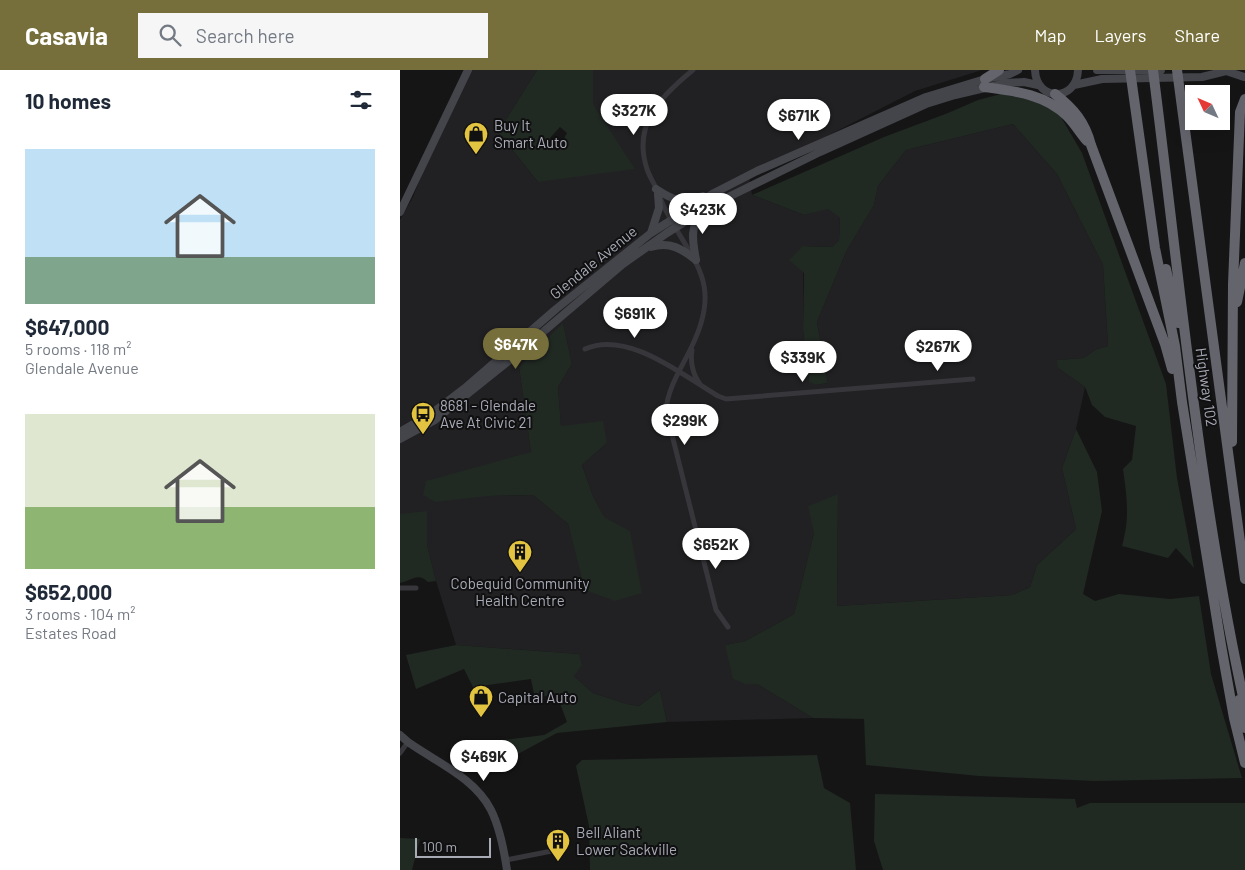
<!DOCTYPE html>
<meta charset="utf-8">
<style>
:root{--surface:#fff;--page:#f6f6f7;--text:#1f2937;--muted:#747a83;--accent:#776f3b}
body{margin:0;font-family:Barlow,sans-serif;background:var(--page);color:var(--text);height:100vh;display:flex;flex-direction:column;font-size:19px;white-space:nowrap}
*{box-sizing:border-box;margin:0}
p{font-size:16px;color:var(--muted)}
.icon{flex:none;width:28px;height:28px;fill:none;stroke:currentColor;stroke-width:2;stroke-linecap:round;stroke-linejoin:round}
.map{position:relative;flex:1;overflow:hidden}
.sheet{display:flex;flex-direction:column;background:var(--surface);width:400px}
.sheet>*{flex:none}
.needle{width:32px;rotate:314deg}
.tools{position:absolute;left:785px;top:15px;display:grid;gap:10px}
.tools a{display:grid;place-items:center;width:45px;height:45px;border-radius:0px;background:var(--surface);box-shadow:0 5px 20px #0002;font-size:25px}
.scale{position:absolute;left:15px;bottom:12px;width:76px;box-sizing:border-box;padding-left:5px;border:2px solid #a8aab6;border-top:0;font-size:14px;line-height:18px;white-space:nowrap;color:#a8aab6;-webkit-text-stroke:4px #101011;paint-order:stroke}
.price{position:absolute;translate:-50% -42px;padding:0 11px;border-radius:18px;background:#fff;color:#222;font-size:16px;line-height:32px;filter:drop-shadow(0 1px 2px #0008)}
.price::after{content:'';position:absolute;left:50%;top:30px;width:15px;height:11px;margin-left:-8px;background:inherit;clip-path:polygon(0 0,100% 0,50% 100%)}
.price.active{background:var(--accent);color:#fff}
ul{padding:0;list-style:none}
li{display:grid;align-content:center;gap:10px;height:265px;padding:0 25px}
li span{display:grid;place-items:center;height:155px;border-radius:0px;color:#555}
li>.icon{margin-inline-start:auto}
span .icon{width:90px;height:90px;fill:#fffc;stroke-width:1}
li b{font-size:21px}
h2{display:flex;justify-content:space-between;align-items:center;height:60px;padding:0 25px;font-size:21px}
header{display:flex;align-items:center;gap:30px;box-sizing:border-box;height:70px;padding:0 25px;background:var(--accent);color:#fff}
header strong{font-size:24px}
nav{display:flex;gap:28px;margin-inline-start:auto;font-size:18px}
.search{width:350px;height:45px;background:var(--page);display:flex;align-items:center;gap:12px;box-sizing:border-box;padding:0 18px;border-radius:0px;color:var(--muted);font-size:19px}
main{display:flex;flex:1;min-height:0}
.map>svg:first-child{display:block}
.built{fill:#212123;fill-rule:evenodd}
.green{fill:#212923;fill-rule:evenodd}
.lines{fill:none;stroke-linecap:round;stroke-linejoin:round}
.minor{stroke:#36363b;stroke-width:5}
.secondary{stroke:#44454b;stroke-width:8}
.motorway{stroke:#63646c;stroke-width:10}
.labels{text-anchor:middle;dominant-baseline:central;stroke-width:4;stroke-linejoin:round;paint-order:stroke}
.poi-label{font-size:15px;fill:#a8aab6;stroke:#101011;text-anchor:start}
.street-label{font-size:15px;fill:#a8aab6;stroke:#101011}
</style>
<header>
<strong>Casavia</strong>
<div class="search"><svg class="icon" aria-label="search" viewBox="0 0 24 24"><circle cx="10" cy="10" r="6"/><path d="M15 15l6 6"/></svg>Search here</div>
<nav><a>Map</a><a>Layers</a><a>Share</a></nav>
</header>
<main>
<section class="sheet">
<h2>10 homes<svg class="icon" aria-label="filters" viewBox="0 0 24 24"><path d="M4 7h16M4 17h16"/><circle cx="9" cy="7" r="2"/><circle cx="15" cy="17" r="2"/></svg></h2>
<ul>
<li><span style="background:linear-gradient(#bfe0f5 70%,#7fa58c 0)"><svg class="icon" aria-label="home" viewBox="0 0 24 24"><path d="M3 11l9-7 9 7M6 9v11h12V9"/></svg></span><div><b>$647,000</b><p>5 rooms · 118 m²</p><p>Glendale Avenue</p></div></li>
<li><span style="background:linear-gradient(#dfe7d0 60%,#8fb573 0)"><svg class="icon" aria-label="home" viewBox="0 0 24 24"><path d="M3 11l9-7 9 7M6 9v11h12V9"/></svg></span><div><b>$652,000</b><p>3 rooms · 104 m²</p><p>Estates Road</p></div></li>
</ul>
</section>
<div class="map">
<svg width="845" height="800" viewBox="0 0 845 800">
<rect width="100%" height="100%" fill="#151516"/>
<path class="built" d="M68 0H137L98 62 138 112 193 34V0H582L515 21 349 106 352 125 404 145 428 138 440 148 439 170 432 177 403 176V260L409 311 416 315 428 313 417 252 447 180 474 135 478 116 506 80 613 54 657 104 703 195 708 276 697 279 683 288 658 290V298L685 317 676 359 662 398 676 459 637 495 630 517 612 525 437 536 438 425 414 463 394 544 345 571 325 575 345 614H357L413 648 267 652 260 620 239 636 227 634 193 623 174 606 179 584 56 575 36 511 27 475V442L0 445V150L13 127 35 70ZM163 254 172 294 158 317 161 357 207 373 182 395 193 426 204 448 230 462 186 520 168 454 133 425 89 426 131 382 119 297Z"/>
<path class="green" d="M137 0H193V34L235 99 138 112 98 62ZM160 57 167 63 157 81 149 76 152 71 150 68Z
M601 24 654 35 682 83 766 314 777 408 794 498 776 478 768 488 722 476C730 448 727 428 723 399L732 390 736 356 705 347 692 335 685 317 658 298 657 290 683 288 697 279 708 276 703 195 657 104 613 54 506 80 478 116 474 135 447 180 417 252 428 313 416 315 409 312 403 260 404 203 389 190 403 176 432 177 439 170 440 148 428 139 404 145 352 125 484 67 548 43 578 30Z
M163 253 172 294 158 317 161 356 203 351 207 373 182 395 193 426 204 447 230 461 242 523 215 531 185 520 168 454 133 425 89 426 35 432 23 425 26 411 131 382 119 297Z
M676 359 697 402 702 441 683 524 695 531 719 524 770 529 799 526 811 604 842 708 695 711 579 706 466 695 464 649 413 648 357 614H345L333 609 325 575 345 571 394 544 414 463 408 436 438 424 437 536 612 525 630 517 637 495 676 459 662 398Z
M27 441V475L36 511 28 512C17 502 12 511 0 513V444Z
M56 575 179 584 182 595 174 606 193 623 227 634 239 636 260 620 267 652 157 663 116 685 105 670 144 665 167 652 156 623 135 629 131 609 73 617 64 599 16 619 6 585Z
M417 685 424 718 450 733 456 800H190L189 756 176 696 182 690Z
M475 724 675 729 677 738 690 733H845V800H483L474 771Z
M0 768 20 769 12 800H0Z"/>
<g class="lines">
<path class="minor" d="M257 120C254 113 249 106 247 99 232 54 261 26 293 0
M260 128C286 189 327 206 291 278 282 297 267 319 266 341L316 540 328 557
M185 279C228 260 282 305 318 326L326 329 573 309
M292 280C290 292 293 305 300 314
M0 518H16
M0 683 8 672
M106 790 152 781"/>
<path class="secondary" d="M635 0C636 32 677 32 678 0
M697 0H761
M674 15 702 9 802 7 826 1 844 7
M256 119C276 132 280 133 303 126
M0 142 68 0
M251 163 259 138 258 124
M251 177C270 171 282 179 296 190
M296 190C293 172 289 158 302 143
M0 362 31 344 65 318 156 239 251 163 314 123 357 101 526 27 585 9 610 4 618 0
M0 369 35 350 110 290 223 194 267 163 308 137 420 82 526 34 555 25 606 13 624 12 638 15
M0 665 8 672C36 692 75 708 91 740 100 758 104 780 107 800"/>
<path class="motorway" d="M730 0 755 178 775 276 782 332 821 575 834 648 845 693
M753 0C780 212 799 427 845 636
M777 0 845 509
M585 9 599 0
M584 17C614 21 645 24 667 46 675 54 680 63 687 71
M655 24C674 39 685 52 691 75L765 274 772 299
M766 199 778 253
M837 232 845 193
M832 372 833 214 840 42 845 29
M839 630 845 658"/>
</g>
<defs>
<symbol id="shop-pin" viewBox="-11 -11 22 30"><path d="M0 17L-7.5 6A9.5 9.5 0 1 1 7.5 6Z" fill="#e3c440" stroke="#101011"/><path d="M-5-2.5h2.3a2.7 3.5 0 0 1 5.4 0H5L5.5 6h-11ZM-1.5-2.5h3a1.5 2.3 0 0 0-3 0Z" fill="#111"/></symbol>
<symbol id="bus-pin" viewBox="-11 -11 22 30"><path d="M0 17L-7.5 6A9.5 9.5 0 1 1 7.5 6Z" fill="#e3c440" stroke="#101011"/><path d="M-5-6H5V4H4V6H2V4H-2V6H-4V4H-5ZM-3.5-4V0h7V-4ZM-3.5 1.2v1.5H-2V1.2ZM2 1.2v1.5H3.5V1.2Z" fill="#111"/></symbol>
<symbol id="building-pin" viewBox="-11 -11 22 30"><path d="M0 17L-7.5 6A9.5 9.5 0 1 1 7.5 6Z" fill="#e3c440" stroke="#101011"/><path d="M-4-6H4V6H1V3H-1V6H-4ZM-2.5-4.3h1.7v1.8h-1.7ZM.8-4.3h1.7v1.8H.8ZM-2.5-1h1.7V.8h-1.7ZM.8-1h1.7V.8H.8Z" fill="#111"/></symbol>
</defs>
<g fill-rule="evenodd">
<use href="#shop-pin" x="62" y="50" width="28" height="38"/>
<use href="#bus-pin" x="9" y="330" width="28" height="38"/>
<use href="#building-pin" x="106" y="468" width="28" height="38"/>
<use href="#shop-pin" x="67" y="613" width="28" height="38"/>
<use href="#building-pin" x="144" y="757" width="28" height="38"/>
</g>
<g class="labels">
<g class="poi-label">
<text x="94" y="55">Buy It<tspan x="94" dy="17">Smart Auto</tspan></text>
<text x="40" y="335">8681 - Glendale<tspan x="40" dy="17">Ave At Civic 21</tspan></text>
<text x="120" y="513" text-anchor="middle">Cobequid Community<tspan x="120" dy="17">Health Centre</tspan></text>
<text x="98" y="627">Capital Auto</text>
<text x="176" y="762">Bell Aliant<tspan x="176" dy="17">Lower Sackville</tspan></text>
</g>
<g class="street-label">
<text transform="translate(193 192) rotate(-39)">Glendale Avenue</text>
<text transform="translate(807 317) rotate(82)">Highway 102</text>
</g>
</g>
</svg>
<div class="tools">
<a><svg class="needle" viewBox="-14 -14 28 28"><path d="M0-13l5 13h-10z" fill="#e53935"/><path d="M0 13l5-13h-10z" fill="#747a83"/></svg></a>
</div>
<div class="scale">100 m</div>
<b class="price" style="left:234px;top:66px">$327K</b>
<b class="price" style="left:399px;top:71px">$671K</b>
<b class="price" style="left:303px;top:165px">$423K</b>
<b class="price" style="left:235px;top:269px">$691K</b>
<b class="price active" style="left:116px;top:300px">$647K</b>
<b class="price" style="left:538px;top:302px">$267K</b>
<b class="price" style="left:403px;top:313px">$339K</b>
<b class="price" style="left:285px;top:376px">$299K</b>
<b class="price" style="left:316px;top:500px">$652K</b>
<b class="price" style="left:84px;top:712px">$469K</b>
</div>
</main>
